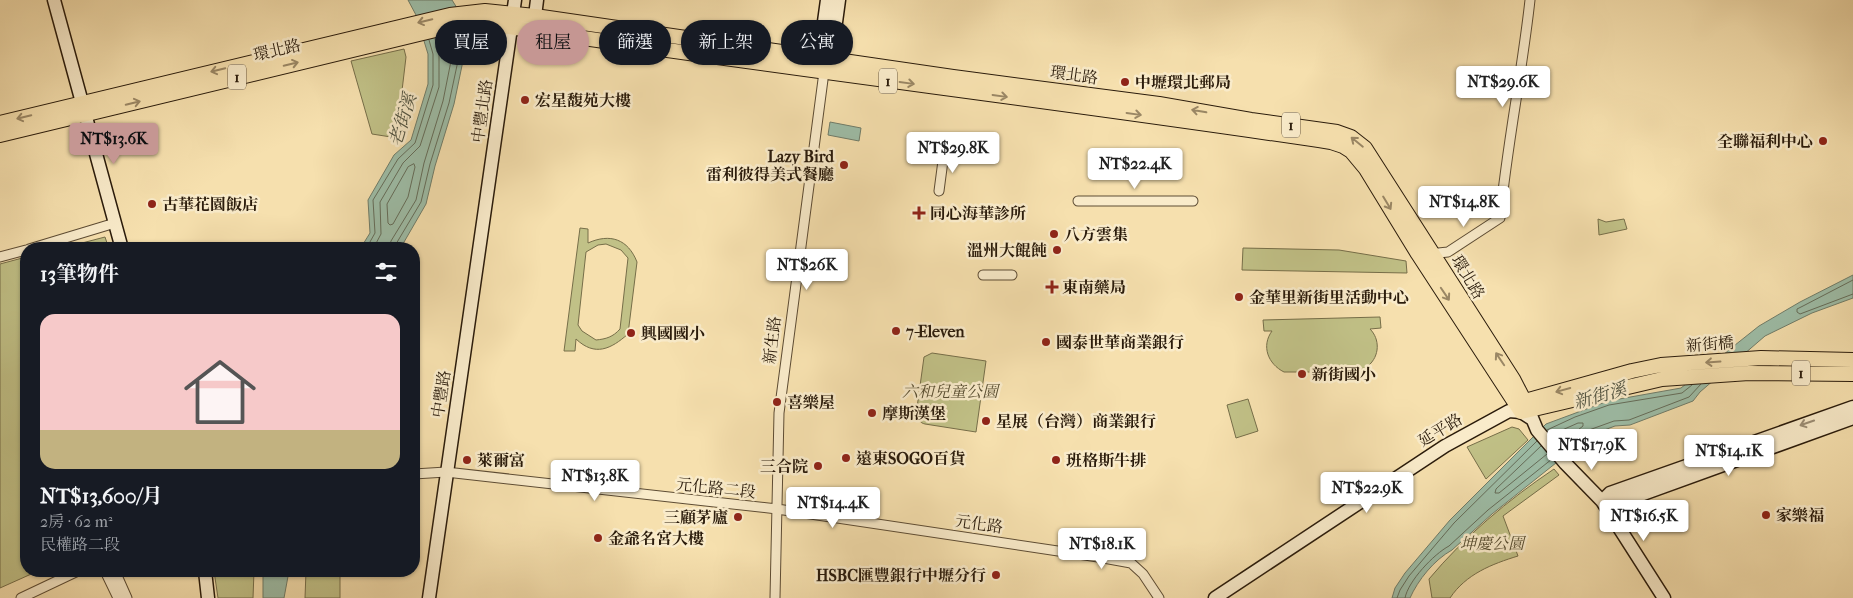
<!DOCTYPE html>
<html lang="zh-TW">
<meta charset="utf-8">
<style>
:root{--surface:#171b24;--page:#242831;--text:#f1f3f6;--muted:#9ea1a6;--line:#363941;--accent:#c59692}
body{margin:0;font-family:"IM FELL French Canon","Noto Serif TC",serif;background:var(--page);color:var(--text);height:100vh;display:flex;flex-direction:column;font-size:19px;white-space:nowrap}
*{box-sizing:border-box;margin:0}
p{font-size:16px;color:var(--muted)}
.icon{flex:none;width:28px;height:28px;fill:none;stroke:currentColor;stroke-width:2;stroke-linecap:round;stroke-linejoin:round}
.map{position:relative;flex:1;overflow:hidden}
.drawer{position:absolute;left:20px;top:242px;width:400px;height:335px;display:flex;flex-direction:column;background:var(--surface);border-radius:20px;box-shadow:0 1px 4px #0004}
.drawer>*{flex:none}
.guide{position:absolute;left:435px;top:20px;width:475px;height:45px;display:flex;gap:10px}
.price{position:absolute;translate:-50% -42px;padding:0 11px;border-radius:5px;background:#fff;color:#222;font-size:16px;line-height:32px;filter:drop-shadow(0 1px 2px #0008)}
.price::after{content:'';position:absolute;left:50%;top:30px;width:15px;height:11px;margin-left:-8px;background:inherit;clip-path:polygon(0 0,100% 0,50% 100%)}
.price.on{background:var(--accent);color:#111}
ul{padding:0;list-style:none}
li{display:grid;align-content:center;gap:10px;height:265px;padding:0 20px}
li+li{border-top:1px solid var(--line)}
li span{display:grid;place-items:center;height:155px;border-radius:15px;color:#555}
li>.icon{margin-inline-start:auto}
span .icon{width:90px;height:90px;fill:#fffc;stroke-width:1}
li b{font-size:21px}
h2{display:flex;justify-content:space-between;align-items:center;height:60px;padding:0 20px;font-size:21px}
.chip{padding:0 18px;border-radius:22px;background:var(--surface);box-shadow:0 1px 4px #0004;font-size:18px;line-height:45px}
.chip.on{background:var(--accent);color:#111}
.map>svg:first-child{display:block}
.green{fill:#c1c187;stroke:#766e49;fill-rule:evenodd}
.water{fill:#9dbda7;stroke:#6f7c69}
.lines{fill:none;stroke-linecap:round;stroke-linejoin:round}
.shore{stroke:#646c59;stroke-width:1}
.street-casing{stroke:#5d4c34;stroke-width:11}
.secondary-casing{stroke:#2a1b0b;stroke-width:15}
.primary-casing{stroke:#2a1b0b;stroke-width:16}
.street{stroke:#f9ebca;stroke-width:9}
.secondary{stroke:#f9ebca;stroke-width:12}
.primary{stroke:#f6e0ae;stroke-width:14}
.oneway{stroke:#9a8765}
.oneway2{stroke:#9c8d74}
.poi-dot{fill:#8f2418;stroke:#f9ebca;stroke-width:2}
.labels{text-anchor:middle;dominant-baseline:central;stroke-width:5;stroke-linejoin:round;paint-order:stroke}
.shield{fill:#f9ebca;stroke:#685944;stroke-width:1}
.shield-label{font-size:15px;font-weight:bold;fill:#2a1b0b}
.street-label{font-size:16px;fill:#2a1b0b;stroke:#f9ebca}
.poi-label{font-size:16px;font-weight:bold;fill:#2a1b0b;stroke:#f9ebca;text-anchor:start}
.park-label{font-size:16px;font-style:italic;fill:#574d30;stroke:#f9ebca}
.water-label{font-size:18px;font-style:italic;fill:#525442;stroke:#f9ebca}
</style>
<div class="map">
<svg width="1853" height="598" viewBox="0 0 1853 598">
<rect width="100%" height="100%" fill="#f6e0ae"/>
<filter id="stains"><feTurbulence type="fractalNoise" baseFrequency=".004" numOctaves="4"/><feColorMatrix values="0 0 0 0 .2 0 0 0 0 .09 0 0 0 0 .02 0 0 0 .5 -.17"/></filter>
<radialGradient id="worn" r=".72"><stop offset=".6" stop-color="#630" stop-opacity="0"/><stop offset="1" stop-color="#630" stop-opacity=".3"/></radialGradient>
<path class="green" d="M404 49 406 57 399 116 391 137 372 134 351 61Z
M1598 219 1606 222 1624 219 1627 229 1599 235Z
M580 228 588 229V243C610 233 628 239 637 262L628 334C611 349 595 357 576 339L575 351H564ZM606 244 621 250 628 258 620 329C613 337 606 339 596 340L582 331 578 325 586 252 598 245Z
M105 237 109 249H59Z
M1243 248 1339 250 1406 261 1407 273 1242 270Z
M26 257V571H38L0 588V264Z
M1380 317 1381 328 1370 329C1380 339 1380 356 1368 366 1364 369 1358 370 1353 372H1284C1268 364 1261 346 1272 331H1264L1263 320Z
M932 353 986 361 976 432 925 424C920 423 918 419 916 415L924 357Z
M1248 399 1258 431 1236 438 1227 405Z
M1512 427 1519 429 1528 440 1486 479 1467 447Z
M1554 469 1559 475 1503 516 1518 556C1492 564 1466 574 1450 598H1432L1429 579C1465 536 1508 500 1554 469Z
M214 571H254L253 598H218Z
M306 571H340V598H305Z"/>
<path class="water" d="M408 0H452L457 8 464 56 454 104 435 166 426 204 400 249H360L370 233 368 200 394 155 411 140 428 84V54L416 15Z
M830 122 861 128 859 141 828 135Z
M1853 275V298L1812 313 1765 336 1700 392 1693 401 1630 425 1615 426 1591 435 1492 514 1452 550C1434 560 1418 580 1410 598H1392L1395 588 1405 573 1450 520 1546 424 1608 401 1681 388 1759 326 1800 302Z
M263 571H289L284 598H263Z"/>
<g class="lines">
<path class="shore" d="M414 164 415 167 408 197 393 224 390 225 388 223 387 204 408 167Z
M366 249 375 233 373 200 398 159 415 143 433 85V54L429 40
M373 249 381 234 380 202 403 163 420 146 439 87V54L435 39
M389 249 391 241 416 200 424 163 443 101 452 56 449 35
M396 249V244L421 202 430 164 449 103 459 56 456 34
M1853 280 1803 306 1797 309V312L1800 314 1853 294
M1547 430 1575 417 1609 405 1682 393 1692 385
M1551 435 1578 423H1583V426L1559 445
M1541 446 1496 489 1495 493H1499L1547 454
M1564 450 1589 430 1614 421 1629 420 1689 397 1701 384
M1397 598 1400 590 1409 576 1454 523 1537 441
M1405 598C1408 581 1434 554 1449 546L1488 510 1552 459"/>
<defs>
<path id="street" d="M939 191 944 153
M1078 201H1193
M29 249 115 223
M1429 254 1448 252 1500 218C1507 145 1522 73 1530 0
M0 257 26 250
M983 275H1012
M414 474 446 472 777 509 1098 557 1131 563 1143 574 1159 598
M105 571 118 598
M115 571 127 598
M21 598 78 571
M775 598 779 413 824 72"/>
<path id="secondary" d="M54 0 122 249
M511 27 535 16 537 0
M822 67 819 58 827 0
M826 68 831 59 839 0
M1530 413 1537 430 1565 463 1602 501 1664 598
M1602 501 1610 493 1853 407
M1602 501 1615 503 1632 498 1853 418
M205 571 208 598
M429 598 515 0
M1215 598 1445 446 1509 411 1521 412 1532 419"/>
<path id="primary" d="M0 123 450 15 485 11 535 16 953 77 1159 104 1251 120 1337 132 1351 137 1365 148 1513 379 1529 410
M0 135 452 26 489 24C769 67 1051 100 1331 142L1343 146 1351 151 1366 169 1418 254 1521 412 1662 379 1749 373 1853 374
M1518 403 1632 371 1661 365 1761 358 1853 360"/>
</defs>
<use href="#street" class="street-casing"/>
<use href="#secondary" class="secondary-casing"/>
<use href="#primary" class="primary-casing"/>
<use href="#street" class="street"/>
<use href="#secondary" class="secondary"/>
<use href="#primary" class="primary"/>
</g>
<defs><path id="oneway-shaft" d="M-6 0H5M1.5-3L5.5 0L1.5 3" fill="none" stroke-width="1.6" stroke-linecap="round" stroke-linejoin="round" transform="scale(1.25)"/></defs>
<g class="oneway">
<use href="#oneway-shaft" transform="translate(425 21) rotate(167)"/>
<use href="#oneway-shaft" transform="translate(291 64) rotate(-13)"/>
<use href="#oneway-shaft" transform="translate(218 70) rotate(166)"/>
<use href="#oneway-shaft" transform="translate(907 83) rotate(8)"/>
<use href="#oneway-shaft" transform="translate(1000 96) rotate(8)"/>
<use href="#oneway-shaft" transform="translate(133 103) rotate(-14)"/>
<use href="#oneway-shaft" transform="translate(1199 111) rotate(-170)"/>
<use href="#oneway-shaft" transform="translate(1134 114) rotate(8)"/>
<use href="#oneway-shaft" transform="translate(24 117) rotate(166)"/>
<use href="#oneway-shaft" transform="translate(1357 142) rotate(-141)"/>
<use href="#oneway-shaft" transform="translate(1387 203) rotate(59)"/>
<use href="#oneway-shaft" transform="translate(1445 294) rotate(56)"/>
<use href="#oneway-shaft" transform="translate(1500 359) rotate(-124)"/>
<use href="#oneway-shaft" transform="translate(1713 362) rotate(176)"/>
<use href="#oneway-shaft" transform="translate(1563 390) rotate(165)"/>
</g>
<use class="oneway2" href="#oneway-shaft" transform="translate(1807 423) rotate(161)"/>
<g class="poi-dot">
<circle cx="1125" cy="82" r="5"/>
<circle cx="525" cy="100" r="5"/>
<circle cx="1823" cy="141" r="5"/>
<circle cx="844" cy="165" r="5"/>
<circle cx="152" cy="204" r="5"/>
<path d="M916.5 205.5h5v5h5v5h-5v5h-5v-5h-5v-5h5z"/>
<circle cx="1054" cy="234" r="5"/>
<circle cx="1057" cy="250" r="5"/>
<path d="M1049.5 279.5h5v5h5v5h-5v5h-5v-5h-5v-5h5z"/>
<circle cx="1239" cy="297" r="5"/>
<circle cx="896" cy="331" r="5"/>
<circle cx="631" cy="333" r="5"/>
<circle cx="1046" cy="342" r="5"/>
<circle cx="1302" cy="374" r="5"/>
<circle cx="777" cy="402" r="5"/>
<circle cx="872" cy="413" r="5"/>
<circle cx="986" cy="421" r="5"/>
<circle cx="846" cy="458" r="5"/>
<circle cx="467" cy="460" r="5"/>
<circle cx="1056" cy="460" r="5"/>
<circle cx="818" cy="466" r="5"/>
<circle cx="1766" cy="515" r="5"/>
<circle cx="738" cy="517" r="5"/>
<circle cx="598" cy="538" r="5"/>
<circle cx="996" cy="575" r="5"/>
</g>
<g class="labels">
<g class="shield">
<rect x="228" y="64.5" width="18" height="25" rx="4"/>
<rect x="879" y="68.5" width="18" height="25" rx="4"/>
<rect x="1282" y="112.5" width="18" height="25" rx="4"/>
<rect x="1792" y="360.5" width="18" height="25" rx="4"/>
</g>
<g class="shield-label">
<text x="237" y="77">1</text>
<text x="888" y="81">1</text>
<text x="1291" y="125">1</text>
<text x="1801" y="373">1</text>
</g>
<g class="street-label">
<text transform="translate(277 50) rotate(-13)">環北路</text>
<text transform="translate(1074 75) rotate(8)">環北路</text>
<text transform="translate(482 111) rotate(-82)">中豐北路</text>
<text transform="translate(1468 277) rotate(59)">環北路</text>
<text transform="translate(772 340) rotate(-83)">新生路</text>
<text transform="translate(1710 344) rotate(-4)">新街橋</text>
<text transform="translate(441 394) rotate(-81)">中豐路</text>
<text transform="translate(1440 430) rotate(-31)">延平路</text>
<text transform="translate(716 488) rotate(6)">元化路二段</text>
<text transform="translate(979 524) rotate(8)">元化路</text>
</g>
<g class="poi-label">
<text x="1135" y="82">中壢環北郵局</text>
<text x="535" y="100">宏星馥苑大樓</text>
<text x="1813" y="141" text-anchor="end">全聯福利中心</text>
<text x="834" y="156" text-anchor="end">Lazy Bird<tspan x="834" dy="18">雷利彼得美式餐廳</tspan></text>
<text x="162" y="204">古華花園飯店</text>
<text x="930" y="213">同心海華診所</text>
<text x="1064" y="234">八方雲集</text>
<text x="1047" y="250" text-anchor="end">溫州大餛飩</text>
<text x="1062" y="287">東南藥局</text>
<text x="1249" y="297">金華里新街里活動中心</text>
<text x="906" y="331">7-Eleven</text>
<text x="641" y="333">興國國小</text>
<text x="1056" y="342">國泰世華商業銀行</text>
<text x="1312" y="374">新街國小</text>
<text x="787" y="402">喜樂屋</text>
<text x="882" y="413">摩斯漢堡</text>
<text x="996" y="421">星展（台灣）商業銀行</text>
<text x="856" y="458">遠東SOGO百貨</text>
<text x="477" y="460">萊爾富</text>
<text x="1066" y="460">班格斯牛排</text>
<text x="808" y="466" text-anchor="end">三合院</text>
<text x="1776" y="515">家樂福</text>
<text x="728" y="517" text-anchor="end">三顧茅廬</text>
<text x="608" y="538">金爺名宮大樓</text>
<text x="986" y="575" text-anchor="end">HSBC匯豐銀行中壢分行</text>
</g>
<g class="park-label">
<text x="950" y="391">六和兒童公園</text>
<text x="1492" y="543">坤慶公園</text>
</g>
<g class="water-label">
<text transform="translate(403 120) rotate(-73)">老街溪</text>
<text transform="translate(1600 396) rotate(-16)">新街溪</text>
</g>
</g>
<rect width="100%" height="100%" filter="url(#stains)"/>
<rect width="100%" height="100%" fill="url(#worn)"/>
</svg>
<b class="price" style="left:1503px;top:108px">NT$29.6K</b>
<b class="price on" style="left:114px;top:165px">NT$13.6K</b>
<b class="price" style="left:953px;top:174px">NT$29.8K</b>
<b class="price" style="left:1135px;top:190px">NT$22.4K</b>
<b class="price" style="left:1464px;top:228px">NT$14.8K</b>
<b class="price" style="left:807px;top:291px">NT$26K</b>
<b class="price" style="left:1592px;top:471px">NT$17.9K</b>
<b class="price" style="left:1729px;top:477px">NT$14.1K</b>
<b class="price" style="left:595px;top:502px">NT$13.8K</b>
<b class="price" style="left:1367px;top:514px">NT$22.9K</b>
<b class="price" style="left:833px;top:529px">NT$14.4K</b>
<b class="price" style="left:1644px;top:542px">NT$16.5K</b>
<b class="price" style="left:1102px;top:570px">NT$18.1K</b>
<div class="guide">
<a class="chip">買屋</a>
<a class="chip on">租屋</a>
<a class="chip">篩選</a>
<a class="chip">新上架</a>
<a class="chip">公寓</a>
</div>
<section class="drawer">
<h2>13筆物件<svg class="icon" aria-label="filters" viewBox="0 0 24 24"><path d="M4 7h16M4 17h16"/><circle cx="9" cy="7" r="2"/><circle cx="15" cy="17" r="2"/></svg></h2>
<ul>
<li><span style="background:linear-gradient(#f6c9c9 75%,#c2b280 0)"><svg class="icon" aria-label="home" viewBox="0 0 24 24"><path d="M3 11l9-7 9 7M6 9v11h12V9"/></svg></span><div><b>NT$13,600/月</b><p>2房 · 62 m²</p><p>民權路二段</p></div></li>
</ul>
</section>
</div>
